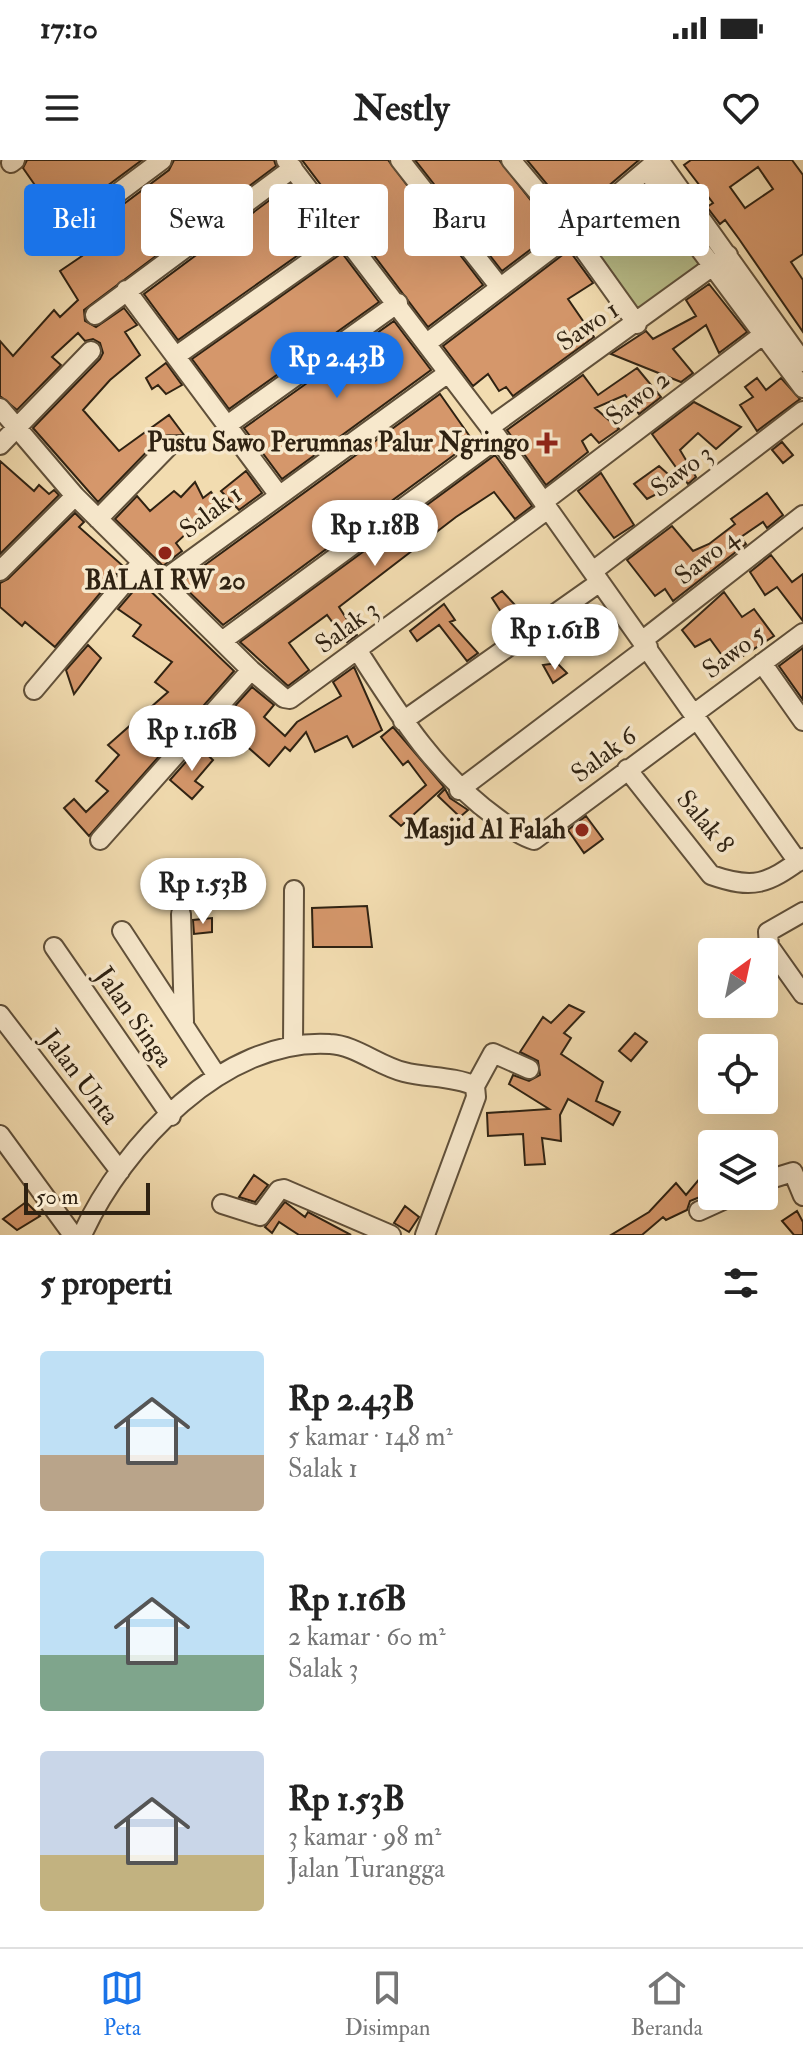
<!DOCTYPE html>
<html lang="id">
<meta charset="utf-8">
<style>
:root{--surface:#fff;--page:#f6f6f6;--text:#222;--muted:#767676;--line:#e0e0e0;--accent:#1a73e8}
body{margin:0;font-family:"IM FELL Double Pica",serif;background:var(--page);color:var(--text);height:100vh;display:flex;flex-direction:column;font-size:30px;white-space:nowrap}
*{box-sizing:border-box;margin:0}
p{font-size:26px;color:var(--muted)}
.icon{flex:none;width:44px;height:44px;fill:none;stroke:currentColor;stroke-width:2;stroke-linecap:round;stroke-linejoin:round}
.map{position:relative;height:1075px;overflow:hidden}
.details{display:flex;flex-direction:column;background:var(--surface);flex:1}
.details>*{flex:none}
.hud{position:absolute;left:24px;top:24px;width:756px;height:72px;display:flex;gap:16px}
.needle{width:52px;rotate:33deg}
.tools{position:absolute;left:698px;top:778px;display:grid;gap:16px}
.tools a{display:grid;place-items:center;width:80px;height:80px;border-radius:8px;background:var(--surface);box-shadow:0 8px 32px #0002;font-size:40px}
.scale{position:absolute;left:24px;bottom:20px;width:126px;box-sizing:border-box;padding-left:8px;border:4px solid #2f2212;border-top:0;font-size:22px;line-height:28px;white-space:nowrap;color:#2f2212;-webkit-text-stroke:6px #f7e8cc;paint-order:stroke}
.price{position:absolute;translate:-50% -68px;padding:0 18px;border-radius:28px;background:#fff;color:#222;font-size:26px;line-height:52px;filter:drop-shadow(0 2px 4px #0008)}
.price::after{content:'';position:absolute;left:50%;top:48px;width:24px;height:18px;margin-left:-12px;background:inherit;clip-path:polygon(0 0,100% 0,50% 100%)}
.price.active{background:var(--accent);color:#fff}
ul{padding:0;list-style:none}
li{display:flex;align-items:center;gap:24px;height:200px;padding:0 40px}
li span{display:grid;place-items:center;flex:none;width:224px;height:160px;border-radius:8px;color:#555}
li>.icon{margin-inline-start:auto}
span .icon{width:96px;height:96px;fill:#fffc;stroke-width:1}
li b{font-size:34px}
h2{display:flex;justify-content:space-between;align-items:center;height:96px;padding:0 40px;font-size:34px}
.chip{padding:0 28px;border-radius:8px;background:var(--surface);box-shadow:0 8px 32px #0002;font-size:28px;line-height:72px}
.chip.active{background:var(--accent);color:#fff}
.status{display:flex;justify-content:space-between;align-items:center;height:56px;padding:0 40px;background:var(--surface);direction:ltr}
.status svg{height:22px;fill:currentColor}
header{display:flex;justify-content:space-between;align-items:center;height:104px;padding:0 40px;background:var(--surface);font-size:36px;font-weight:700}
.tab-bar{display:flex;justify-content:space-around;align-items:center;height:112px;border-top:2px solid var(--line);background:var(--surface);font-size:22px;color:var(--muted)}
.tab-bar a{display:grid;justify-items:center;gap:4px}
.tab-bar .active{color:var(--accent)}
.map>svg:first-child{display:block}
.green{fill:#bbc08b;stroke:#75714e;stroke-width:2}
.building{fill:#d5976b;stroke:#2f2212;stroke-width:2;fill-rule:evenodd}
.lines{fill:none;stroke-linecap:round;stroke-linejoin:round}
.minor-casing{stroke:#60503a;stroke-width:22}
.minor{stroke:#f7e8cc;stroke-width:18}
.poi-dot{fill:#8f2418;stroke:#f7e8cc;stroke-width:3}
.labels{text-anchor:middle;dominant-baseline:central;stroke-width:7;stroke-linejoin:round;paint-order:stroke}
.street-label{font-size:26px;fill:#2f2212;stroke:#f7e8cc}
.poi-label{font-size:26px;font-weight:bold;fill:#2f2212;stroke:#f7e8cc;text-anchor:end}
</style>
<div class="status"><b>17:10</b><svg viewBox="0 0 49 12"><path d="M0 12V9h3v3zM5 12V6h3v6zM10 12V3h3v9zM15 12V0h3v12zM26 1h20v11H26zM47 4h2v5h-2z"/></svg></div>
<header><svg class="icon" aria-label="menu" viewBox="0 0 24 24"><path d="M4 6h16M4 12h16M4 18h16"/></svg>Nestly<svg class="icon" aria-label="heart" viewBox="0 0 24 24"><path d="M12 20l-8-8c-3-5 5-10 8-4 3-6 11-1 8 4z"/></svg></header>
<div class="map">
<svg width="803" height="1075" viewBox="0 0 803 1075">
<rect width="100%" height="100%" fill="#f2dcb0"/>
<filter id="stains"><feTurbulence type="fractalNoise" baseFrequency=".0025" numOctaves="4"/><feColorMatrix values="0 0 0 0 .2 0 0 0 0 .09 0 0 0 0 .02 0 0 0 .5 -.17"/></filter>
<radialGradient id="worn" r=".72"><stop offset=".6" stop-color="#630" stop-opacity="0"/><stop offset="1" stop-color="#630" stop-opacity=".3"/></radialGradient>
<path class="green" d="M644 23 702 103 639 151 582 70Z"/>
<path class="building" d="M27 0H142L60 61 23 8Z
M174 0H274L276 6 84 150 85 161 96 167 124 148 137 165 125 172 140 195 110 220 83 250 119 291 169 255 184 275 162 276 98 342 33 268 100 199 103 193 100 183 93 179 85 181 78 173 52 197 61 205 17 250 0 236V181L13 196 54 150 60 157 78 140 60 111 82 96 73 82 169 10Z
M302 0H388L483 125 428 167Z
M415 0H499L555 71 502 111Z
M527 0H639L573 56Z
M691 0H792L803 15V94L791 102 803 120V172L739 79 725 60 720 64 707 47 713 43 684 5ZM758 7 773 29 745 48 730 27Z
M290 25 328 74 178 180 144 134Z
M569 90 593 123 568 139 594 177 513 236 506 227 499 231 488 214 473 226 443 186Z
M342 93 379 142 229 249 192 199Z
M709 124 747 172 719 193 706 165 673 189 693 213 681 222 611 194 646 171 653 179 696 156 686 140Z
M394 161 431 210 282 319 244 268Z
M166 203 182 225 166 234 158 225 152 229 146 218Z
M637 208 661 237 639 254 625 235 595 248 619 269 599 283 591 274 582 281 588 292 546 325 507 270 583 215 598 235Z
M757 218 766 230 781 218 800 239 757 271 740 245 753 237 745 227Z
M440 234 473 281 223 465 180 423Z
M694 242 741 267 716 289 698 273 680 290 696 317 688 324 652 274Z
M782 282 793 295 783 303 772 290Z
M495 295 532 346 515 359 494 332 456 357 339 447 357 475 347 482 327 455 289 483 309 510 288 526 240 482Z
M0 301 34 331 39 325 49 334 54 330 59 335 0 394Z
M659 306 678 323 647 339 634 324Z
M246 311 262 333 239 350 221 331Z
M601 313 634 365 614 378 578 331Z
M195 322 203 338 211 332 219 343 176 383 182 391 163 406 115 359 137 336 150 351 174 331 181 337Z
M767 333 783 355 767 368 763 362 741 377 746 384 673 441 665 429 655 436 627 400 672 366 693 391 709 384 735 364 731 359Z
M75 353 84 362 79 367 123 406 55 487 25 462 22 466 0 447V423L8 419Z
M771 395 792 422 803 414V461L777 427 765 435 750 412Z
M141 422 234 511 89 676 64 648 74 639 86 652 108 631 96 621 119 595 108 585 168 532 155 522 172 502 133 476 141 465 118 449Z
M502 431 516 446 503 455 492 438Z
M724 432 742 457 754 449 774 476 729 505 710 479 695 487 682 470Z
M444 444 455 460 450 462 478 493 467 501 439 465 417 481 410 471Z
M88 485 101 498 74 534 66 510Z
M803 488V540L779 506Z
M557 503 567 513 553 523 543 505Z
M354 507 382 570 353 587 347 576 315 592 306 572 290 591 285 587 269 606 242 582 238 586 217 566 252 527 274 545 264 557 285 576 297 562 341 536 333 522Z
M393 567 444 627 401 666 390 656 426 625 408 601 403 605 381 577Z
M199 587 213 600 195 621 203 627 192 639 170 620Z
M445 629 450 638 468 650 460 657 438 636Z
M586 656 603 679 584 693 568 670Z
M367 746 372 787H313L312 748Z
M212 758V772L194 774 193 760Z
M569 845 584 852 564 873 571 878 561 894 603 922 596 941 620 952 613 965 568 939 560 955 561 981 542 978 545 1004 525 1005 523 974 488 976 487 953 549 949 509 924 513 915 529 921 540 915 538 901 520 892 543 857 551 863Z
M635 873 647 882 631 901 619 891Z
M712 1004V1032L690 1041 687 1050 666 1060 663 1057 642 1075H611L649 1052 676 1023 686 1035Z
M254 1015 268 1025 255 1042 239 1037Z
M26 1042 40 1056 17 1070 3 1059Z
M285 1042 305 1057 308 1052 351 1075H299L279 1062 272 1073 265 1067Z
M405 1046 419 1057 409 1072 394 1063Z
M797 1051 803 1062V1075H794L782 1061Z"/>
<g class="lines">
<defs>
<path id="minor" d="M286 0 498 278 798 702
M400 0 499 126
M511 0 572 73 637 164
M659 0 803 202
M11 3 15 0
M647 10 702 92 803 228
M63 74 162 0
M126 130 278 334
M95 155 293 8
M427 183 572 73 658 0
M176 196 346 76
M0 248 75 336 251 510 284 538 290 539 548 349
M226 266 398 143
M490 267 728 95
M0 285 91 191
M543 342 764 174
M98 359 170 285
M0 411 75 336
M593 411 803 251
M162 421 448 213
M643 480 803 355
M222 481 498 278
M358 491C399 555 435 613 497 658 508 666 520 676 534 680L697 559
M762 503 803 561
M34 530 142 402
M695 553 803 473
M403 561 600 422
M627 609 711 715C754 730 767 724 803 698
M459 630 648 487
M100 680 251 510
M803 752 768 772 769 786 803 834
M181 754 184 862
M122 771 217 916
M54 787 171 956
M0 855 120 1011
M293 886 294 730
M475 926 493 893 529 909
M0 975 73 1075
M764 1021 793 1012 803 1036
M222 1044 260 1056 279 1030 284 1029 391 1075
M699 1051 732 1036
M82 1075C123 985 224 877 330 884 355 885 379 906 404 912 427 918 453 916 475 926L476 937 425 1075"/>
</defs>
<use href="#minor" class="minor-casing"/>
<use href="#minor" class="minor"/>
</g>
<g class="poi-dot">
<path d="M543 271h8v8h8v8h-8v8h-8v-8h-8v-8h8z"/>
<circle cx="165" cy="393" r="8"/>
<circle cx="582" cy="670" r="8"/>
</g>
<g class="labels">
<g class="street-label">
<text transform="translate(588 166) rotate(-34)">Sawo 1</text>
<text transform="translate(638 238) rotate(-38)">Sawo 2</text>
<text transform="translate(682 311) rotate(-37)">Sawo 3</text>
<text transform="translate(211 352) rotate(-37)">Salak 1</text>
<text transform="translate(707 397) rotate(-38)">Sawo 4</text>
<text transform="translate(347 467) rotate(-36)">Salak 3</text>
<text transform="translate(734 492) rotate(-37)">Sawo 5</text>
<text transform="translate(604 595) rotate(-37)">Salak 6</text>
<text transform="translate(705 662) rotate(50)">Salak 8</text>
<text transform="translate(134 857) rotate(55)">Jalan Singa</text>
<text transform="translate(80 917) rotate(53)">Jalan Unta</text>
</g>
<g class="poi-label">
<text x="529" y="283">Pustu Sawo Perumnas Palur Ngringo</text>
<text x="165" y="421" text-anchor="middle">BALAI RW 20</text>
<text x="566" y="670">Masjid Al Falah</text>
</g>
</g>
<rect width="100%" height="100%" filter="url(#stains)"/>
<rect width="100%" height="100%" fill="url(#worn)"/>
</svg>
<div class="tools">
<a><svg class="needle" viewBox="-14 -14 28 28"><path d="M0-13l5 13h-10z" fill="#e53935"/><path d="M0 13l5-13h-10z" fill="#767676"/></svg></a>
<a><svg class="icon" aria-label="locate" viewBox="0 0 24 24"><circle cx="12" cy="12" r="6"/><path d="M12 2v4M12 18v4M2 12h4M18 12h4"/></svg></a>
<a><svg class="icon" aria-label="layers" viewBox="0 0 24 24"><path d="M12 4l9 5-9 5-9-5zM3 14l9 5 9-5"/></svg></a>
</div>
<div class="scale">50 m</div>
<b class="price active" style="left:337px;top:240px">Rp 2.43B</b>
<b class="price" style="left:375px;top:408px">Rp 1.18B</b>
<b class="price" style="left:555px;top:512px">Rp 1.61B</b>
<b class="price" style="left:192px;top:613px">Rp 1.16B</b>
<b class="price" style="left:203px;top:766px">Rp 1.53B</b>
<div class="hud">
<a class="chip active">Beli</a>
<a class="chip">Sewa</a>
<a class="chip">Filter</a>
<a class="chip">Baru</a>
<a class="chip">Apartemen</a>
</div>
</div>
<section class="details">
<h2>5 properti<svg class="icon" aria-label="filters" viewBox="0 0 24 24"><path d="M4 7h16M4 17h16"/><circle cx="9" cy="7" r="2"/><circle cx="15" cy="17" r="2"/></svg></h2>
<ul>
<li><span style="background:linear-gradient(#bfe0f5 65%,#b9a48a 0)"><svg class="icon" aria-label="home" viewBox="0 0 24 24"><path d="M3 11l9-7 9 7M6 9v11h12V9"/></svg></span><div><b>Rp 2.43B</b><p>5 kamar · 148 m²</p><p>Salak 1</p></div></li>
<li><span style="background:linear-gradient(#bfe0f5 65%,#7fa58c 0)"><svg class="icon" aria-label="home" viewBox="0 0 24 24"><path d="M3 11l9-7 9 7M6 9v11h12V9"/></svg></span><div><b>Rp 1.16B</b><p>2 kamar · 60 m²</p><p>Salak 3</p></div></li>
<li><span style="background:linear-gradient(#c9d6e8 65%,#c2b280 0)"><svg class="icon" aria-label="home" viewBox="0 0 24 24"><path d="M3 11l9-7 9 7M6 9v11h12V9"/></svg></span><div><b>Rp 1.53B</b><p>3 kamar · 98 m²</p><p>Jalan Turangga</p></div></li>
</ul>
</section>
<nav class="tab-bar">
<a class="active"><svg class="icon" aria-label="map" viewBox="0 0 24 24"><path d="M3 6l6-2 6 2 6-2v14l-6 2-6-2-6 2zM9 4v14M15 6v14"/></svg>Peta</a>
<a><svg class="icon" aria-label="saved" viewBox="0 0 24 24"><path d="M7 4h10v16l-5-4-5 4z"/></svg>Disimpan</a>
<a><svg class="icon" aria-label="home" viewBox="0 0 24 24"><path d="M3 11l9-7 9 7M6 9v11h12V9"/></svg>Beranda</a>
</nav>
